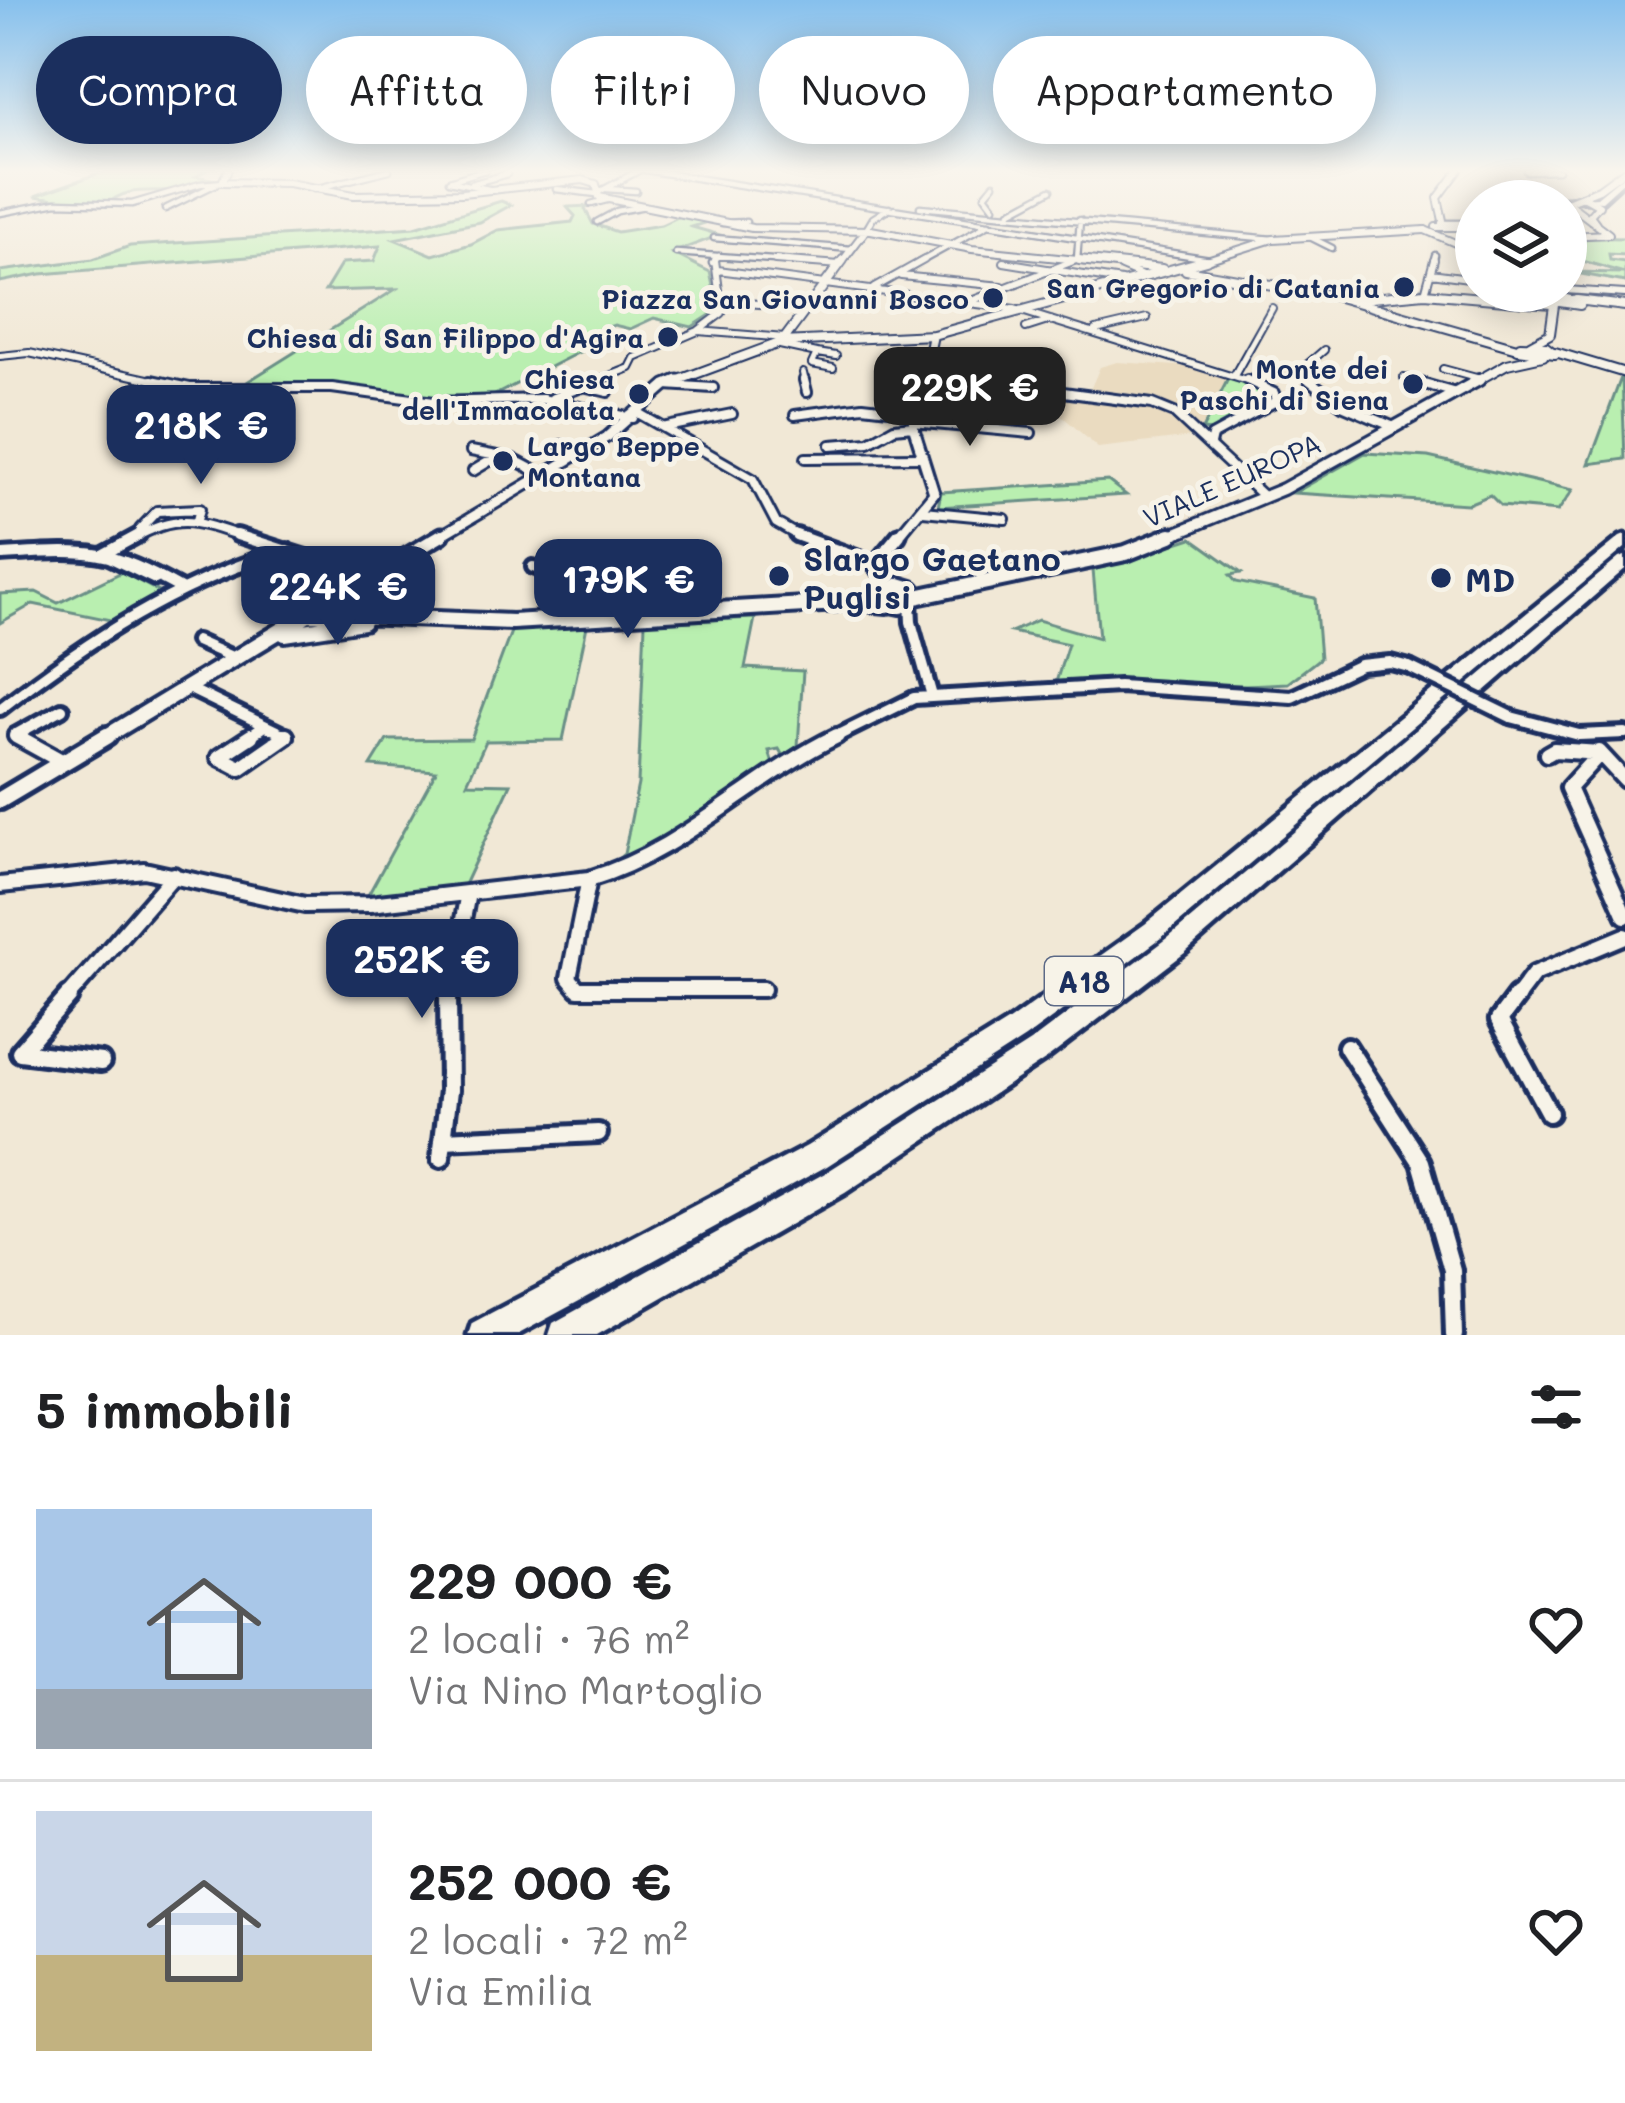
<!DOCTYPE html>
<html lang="it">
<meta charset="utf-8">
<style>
:root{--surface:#fff;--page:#f6f6f6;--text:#202124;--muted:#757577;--line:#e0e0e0;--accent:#1b2f5e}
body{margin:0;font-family:Mali,sans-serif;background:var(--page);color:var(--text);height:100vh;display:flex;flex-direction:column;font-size:45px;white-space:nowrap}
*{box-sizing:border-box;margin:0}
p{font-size:39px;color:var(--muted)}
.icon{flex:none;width:66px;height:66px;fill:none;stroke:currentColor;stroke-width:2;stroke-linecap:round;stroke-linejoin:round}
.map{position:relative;height:1335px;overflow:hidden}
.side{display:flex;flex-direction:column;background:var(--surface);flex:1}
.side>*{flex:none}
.banner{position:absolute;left:36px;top:36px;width:1554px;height:108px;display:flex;gap:24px}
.buttons{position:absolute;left:1455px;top:180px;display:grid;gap:24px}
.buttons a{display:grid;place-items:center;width:132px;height:132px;border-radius:50%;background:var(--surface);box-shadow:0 6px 30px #0003;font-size:60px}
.price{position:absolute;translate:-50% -102px;padding:0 27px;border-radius:24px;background:var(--accent);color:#fff;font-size:39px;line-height:78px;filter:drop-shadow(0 3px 6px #0008)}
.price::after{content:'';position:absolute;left:50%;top:72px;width:36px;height:27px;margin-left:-18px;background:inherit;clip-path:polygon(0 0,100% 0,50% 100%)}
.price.active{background:#222;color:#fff}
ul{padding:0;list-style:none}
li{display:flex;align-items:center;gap:36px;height:300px;padding:0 36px}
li+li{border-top:3px solid var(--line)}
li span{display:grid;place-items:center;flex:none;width:336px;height:240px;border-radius:0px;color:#555}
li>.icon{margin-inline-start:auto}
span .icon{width:144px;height:144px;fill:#fffc;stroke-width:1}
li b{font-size:51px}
h2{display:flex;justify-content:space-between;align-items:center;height:144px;padding:0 36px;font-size:51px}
.chip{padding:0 42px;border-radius:54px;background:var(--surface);box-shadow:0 6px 30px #0003;font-size:42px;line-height:108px}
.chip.active{background:var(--accent);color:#fff}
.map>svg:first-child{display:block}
.built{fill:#eadbc0}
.green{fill:#b9efb0;stroke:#6a8f87;stroke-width:3}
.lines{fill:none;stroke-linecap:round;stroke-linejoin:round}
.minor-far5-casing{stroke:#1b2f5e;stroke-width:9}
.minor-far4-casing{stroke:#1b2f5e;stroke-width:10}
.minor-far3-casing{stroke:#1b2f5e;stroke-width:14}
.minor-far2-casing{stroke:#1b2f5e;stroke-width:20}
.minor-far1-casing{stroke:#1b2f5e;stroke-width:22}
.minor-casing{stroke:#1b2f5e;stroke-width:26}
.tertiary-far3-casing{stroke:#1b2f5e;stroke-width:10}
.tertiary-far2-casing{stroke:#1b2f5e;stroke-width:12}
.tertiary-far1-casing{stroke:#1b2f5e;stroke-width:15}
.tertiary-casing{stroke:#1b2f5e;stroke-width:21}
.secondary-far4-casing{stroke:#1b2f5e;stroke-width:10}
.secondary-far3-casing{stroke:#1b2f5e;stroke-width:12}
.secondary-far2-casing{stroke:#1b2f5e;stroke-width:16}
.secondary-far1-casing{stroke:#1b2f5e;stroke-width:22}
.secondary-casing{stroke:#1b2f5e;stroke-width:26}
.motorway-casing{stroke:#1b2f5e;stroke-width:9}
.minor-far5{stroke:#f7f3e8;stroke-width:4.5}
.minor-far4{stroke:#f7f3e8;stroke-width:6}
.minor-far3{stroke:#f7f3e8;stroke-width:8}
.minor-far2{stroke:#f7f3e8;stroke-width:10}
.minor-far1{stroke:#f7f3e8;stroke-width:14}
.minor{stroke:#f7f3e8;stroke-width:16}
.tertiary-far3{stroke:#f7f3e8;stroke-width:6}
.tertiary-far2{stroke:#f7f3e8;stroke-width:8}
.tertiary-far1{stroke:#f7f3e8;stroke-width:9}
.tertiary{stroke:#f7f3e8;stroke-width:12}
.secondary-far4{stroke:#f7f3e8;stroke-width:6}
.secondary-far3{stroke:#f7f3e8;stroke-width:8}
.secondary-far2{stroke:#f7f3e8;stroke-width:10}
.secondary-far1{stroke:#f7f3e8;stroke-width:14}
.secondary{stroke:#f7f3e8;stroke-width:16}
.motorway{fill:#f7f3e8;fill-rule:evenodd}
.minor-bridge-casing{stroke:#1b2f5e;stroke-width:20;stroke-linecap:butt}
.minor-bridge{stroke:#f7f3e8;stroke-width:10}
.poi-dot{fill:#1b2f5e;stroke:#f7f3e8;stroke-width:4.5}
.labels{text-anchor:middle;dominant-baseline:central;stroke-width:10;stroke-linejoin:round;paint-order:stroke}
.far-poi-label{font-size:27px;font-weight:bold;fill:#1b2f5e;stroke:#f7f3e8;text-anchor:end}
.far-street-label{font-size:27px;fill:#1b2f5e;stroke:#f7f3e8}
.shield{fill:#f7f3e8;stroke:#5d6a87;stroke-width:3}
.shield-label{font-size:30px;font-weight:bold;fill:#1b2f5e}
.poi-label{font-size:33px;font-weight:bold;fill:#1b2f5e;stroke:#f7f3e8;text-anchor:start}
</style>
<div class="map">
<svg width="1625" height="1335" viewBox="0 0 1625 1335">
<rect width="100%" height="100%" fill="#f1e8d6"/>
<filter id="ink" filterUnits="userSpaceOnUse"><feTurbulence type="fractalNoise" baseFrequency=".00833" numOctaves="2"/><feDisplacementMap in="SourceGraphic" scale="24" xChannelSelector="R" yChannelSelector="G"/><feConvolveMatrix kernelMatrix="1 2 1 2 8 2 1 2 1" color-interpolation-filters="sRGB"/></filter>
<g filter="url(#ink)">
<path class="built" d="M1117 362 1207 368 1230 375 1202 430 1176 410 1089 392 1100 367Z
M1033 390 1155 408 1193 437 1098 448Z"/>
<path class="green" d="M108 170H207L196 176 216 180C203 184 188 188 175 190 149 193 126 185 105 206L35 196Z
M501 201 511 205 480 222 394 239 433 255 471 244 498 230 572 222 575 216 567 207 589 206 585 209 593 224 617 232 661 225 680 216 708 222 692 227 720 235 672 253 710 272 718 310 692 327 654 318 630 329 614 325 576 339 593 345 483 401H436L331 386 239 387 396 289 325 291 342 263 374 261 380 246 41 274 0 282V271L93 259 130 246 415 227Z
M1566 237 1625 238V255L1609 254 1610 260 1625 262V282L1570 272 1624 273 1573 258 1566 261Z
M1230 375 1269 392 1267 403 1211 431 1202 430Z
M1622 375 1625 459 1589 464Z
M1365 453 1428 457 1573 490 1558 511 1501 506 1490 495 1468 504 1294 493Z
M1108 481 1126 495 938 507 941 492Z
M1192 538 1241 573 1230 575 1236 582 1315 598 1320 658 1288 683 1176 688 1102 679 1056 682 1068 644 1011 632 1038 620 1099 638 1093 570Z
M122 572 163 594 115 621 33 604 0 623V594L36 592 58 603Z
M755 618 745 668 803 671 798 746 783 756 779 749 769 751 773 764 650 851 610 866 624 854 638 784 645 623Z
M587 626 563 740 486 741 467 783 511 784 463 887 367 897 436 771 371 766 387 740 471 739 512 629Z"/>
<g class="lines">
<defs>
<path id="minor-far5" d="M485 170 449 181 494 190
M645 170 1210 259
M1526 171 1558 170
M471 184 507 174
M994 184 985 195 994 207
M314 189 389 170
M556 189 597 194
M607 189 636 191
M597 193 640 170
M591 204 611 199
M920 207 1273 239
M165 209 216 184
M1010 212 1051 190
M0 213 57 202 132 204 200 184 224 182
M597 222 617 211 645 206
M722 223 746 222
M1441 223H1476
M866 230 873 218 889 208
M1310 237 1332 248
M714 238 852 249
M676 253 816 263
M1004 262 1012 263
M712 263 719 256
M918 263 989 224
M1069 263 1077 260 1080 220
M1433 263 1435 255"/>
<path id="minor-far4" d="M775 260 840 265
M1004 262 1121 281
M1121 267 1142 276
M718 270 1015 309 1253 383
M1431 273 1476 279
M901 276 1002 286
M874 288 924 260
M1566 290 1625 294
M1425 293 1434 260
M723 301 808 308
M971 301 1076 260
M810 306 834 307
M1026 328 1051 320
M1096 330 1147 318
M698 331 785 338
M775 344 817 353 812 364 833 368
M817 353 836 356
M0 356 29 353 166 383
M1443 369 1480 379
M803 373 805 383
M1235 374 1272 308
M1404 378 1420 383
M592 383 630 368 635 358 698 331 722 313 715 260
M1312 383 1302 369 1324 350"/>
<path id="minor-far3" d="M152 380 190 388H332L434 402 542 399 633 418
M804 380 807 392
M1309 380 1342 405 1394 427
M1410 380 1456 393
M666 385 713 388
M583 386 608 392
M922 390 997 383 1152 404 1174 413 1264 497
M553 398 600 380
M638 413 753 479 776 523 802 538
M795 415 863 406 915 412
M913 422 1031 433
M667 427 732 414
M561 445 587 449
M831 445 869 442 894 428 913 426
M1210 445 1212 436 1276 401 1274 393 1247 380
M471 451 513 459 543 475
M806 458 922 457
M473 471 498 456
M923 511 1005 519
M140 529 157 511 200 509 197 520
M134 538C181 512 198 522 246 538"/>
<path id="minor-far2" d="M237 535 371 578
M796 535 875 564
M104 554 139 535
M0 555C87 550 104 546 181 589
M107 556 155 579
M533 567 578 582 581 619
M910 600 911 622 932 696
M196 641 234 658
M186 687 287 736 283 739
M0 709C89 640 178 581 287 550
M1511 717 1579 735 1625 733
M21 739 15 735 62 709
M246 739 265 726
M831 739 914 698 1119 686 1292 697 1360 665 1390 662 1409 667"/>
<path id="minor-far1" d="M16 736 63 762
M251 736 219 757 240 768 286 736
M1599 752 1625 780
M1600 753 1568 788 1625 916
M1547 754 1554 750 1600 753
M589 879 569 978 578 989H763
M0 885 144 870 305 905 370 904 589 879C684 851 750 778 837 736
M66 999 174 875
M448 999 468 893
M1515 999 1534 974 1625 936"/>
<path id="minor" d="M69 996 20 1052 101 1062
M1517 996 1499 1020 1549 1113
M1347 1047 1421 1162 1452 1270 1454 1335
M443 1140 598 1133
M441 1158 449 1090 448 996"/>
<path id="tertiary-far3" d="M228 170 222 182 288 183 354 195 462 193 583 180 596 184 599 197 752 228 871 230 972 249 1107 263
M841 263 866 230
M1197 263 1273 239 1425 230"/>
<path id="tertiary-far2" d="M1079 260 1162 269
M1186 270 1335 296 1517 348
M1360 299 1425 293 1551 304
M782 342 843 260
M1555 352 1625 373
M671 383 782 342 933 335 1206 260
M923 383 933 335"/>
<path id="tertiary-far1" d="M437 538 607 437 666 385 678 380
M897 538 934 493 913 426 923 380"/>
<path id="tertiary" d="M885 590 884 576 875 564 899 535
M308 614 442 535"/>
<path id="secondary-far4" d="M1589 193 1583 196 1599 205 1590 215 1596 223
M1444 225 1438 198 1459 170
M1436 227H1476
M1425 230 1476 252
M1566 236 1609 234 1567 202 1599 189 1625 170"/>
<path id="secondary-far3" d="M1563 298 1578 302 1580 305 1546 300Z
M1577 300 1625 306
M1530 345 1550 334 1554 305
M1520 346 1546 347 1555 354 1518 349Z
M1473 383 1507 364 1543 356"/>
<path id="secondary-far2" d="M1164 538 1283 489 1479 380"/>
<path id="secondary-far1" d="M899 585 912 589 911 598 901 606 882 602V593Z
M911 598 1126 553 1171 535
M285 634 363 622
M102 739 308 614 512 622 856 602 887 605"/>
<path id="secondary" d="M0 800 107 736"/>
<path id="motorway" d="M1625 174V180L1602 201 1564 199 1597 197Z
M1625 535V548L1161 938 1025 1038 827 1166 517 1335H468L472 1323 807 1146 1007 1022 1145 924 1620 537Z
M1625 556V569L1186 952 1048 1058 845 1193 597 1335H549L553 1323 825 1173 1030 1042 1168 938 1619 558Z"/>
</defs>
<use href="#minor-far5" class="minor-far5-casing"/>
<use href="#minor-far4" class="minor-far4-casing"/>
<use href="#minor-far3" class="minor-far3-casing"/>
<use href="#minor-far2" class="minor-far2-casing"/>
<use href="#minor-far1" class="minor-far1-casing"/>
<use href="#minor" class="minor-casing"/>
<use href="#tertiary-far3" class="tertiary-far3-casing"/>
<use href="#tertiary-far2" class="tertiary-far2-casing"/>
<use href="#tertiary-far1" class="tertiary-far1-casing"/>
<use href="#tertiary" class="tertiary-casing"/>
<use href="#secondary-far4" class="secondary-far4-casing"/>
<use href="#secondary-far3" class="secondary-far3-casing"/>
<use href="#secondary-far2" class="secondary-far2-casing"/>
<use href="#secondary-far1" class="secondary-far1-casing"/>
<use href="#secondary" class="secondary-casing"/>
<use href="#motorway" class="motorway-casing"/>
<use href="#minor-far5" class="minor-far5"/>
<use href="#minor-far4" class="minor-far4"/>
<use href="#minor-far3" class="minor-far3"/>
<use href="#minor-far2" class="minor-far2"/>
<use href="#minor-far1" class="minor-far1"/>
<use href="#minor" class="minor"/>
<use href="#tertiary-far3" class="tertiary-far3"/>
<use href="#tertiary-far2" class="tertiary-far2"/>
<use href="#tertiary-far1" class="tertiary-far1"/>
<use href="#tertiary" class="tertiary"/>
<use href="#secondary-far4" class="secondary-far4"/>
<use href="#secondary-far3" class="secondary-far3"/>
<use href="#secondary-far2" class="secondary-far2"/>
<use href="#secondary-far1" class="secondary-far1"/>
<use href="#secondary" class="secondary"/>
<use href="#motorway" class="motorway"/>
<defs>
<path id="minor-bridge" d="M1409 667 1511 717"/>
</defs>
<use href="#minor-bridge" class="minor-bridge-casing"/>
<use href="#minor-bridge" class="minor-bridge"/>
</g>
</g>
<linearGradient id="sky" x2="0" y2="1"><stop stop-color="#86c0ed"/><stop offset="0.48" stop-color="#f9f5ed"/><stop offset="1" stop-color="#f9f5ed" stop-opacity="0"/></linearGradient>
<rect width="1625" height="356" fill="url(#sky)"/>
<g class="poi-dot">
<circle cx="1404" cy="287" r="12"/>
<circle cx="993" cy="298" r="12"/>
<circle cx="668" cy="337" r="12"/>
<circle cx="1413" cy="384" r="12"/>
<circle cx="639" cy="394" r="12"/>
<circle cx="503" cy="461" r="12"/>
<circle cx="779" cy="576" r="12"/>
<circle cx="1441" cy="578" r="12"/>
</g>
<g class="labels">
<g class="far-poi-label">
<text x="1380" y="287">San Gregorio di Catania</text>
<text x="969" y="298">Piazza San Giovanni Bosco</text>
<text x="644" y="337">Chiesa di San Filippo d'Agira</text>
<text x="1389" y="368">Monte dei<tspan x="1389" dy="31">Paschi di Siena</tspan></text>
<text x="615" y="378">Chiesa<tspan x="615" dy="31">dell'Immacolata</tspan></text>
<text x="527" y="445" text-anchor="start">Largo Beppe<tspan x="527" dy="31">Montana</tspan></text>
</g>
<g class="far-street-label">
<text transform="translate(1232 480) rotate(-24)">VIALE EUROPA</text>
</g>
<rect class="shield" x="1045" y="957" width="78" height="48" rx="9"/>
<g class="shield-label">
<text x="1084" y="981">A18</text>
</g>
<g class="poi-label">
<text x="803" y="557">Slargo Gaetano<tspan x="803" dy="38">Puglisi</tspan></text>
<text x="1465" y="578">MD</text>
</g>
</g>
</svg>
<div class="buttons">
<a><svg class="icon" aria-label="layers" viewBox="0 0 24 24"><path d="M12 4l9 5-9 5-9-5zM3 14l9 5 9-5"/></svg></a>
</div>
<b class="price active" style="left:970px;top:449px">229K €</b>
<b class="price" style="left:201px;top:487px">218K €</b>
<b class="price" style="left:628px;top:641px">179K €</b>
<b class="price" style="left:338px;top:648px">224K €</b>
<b class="price" style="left:422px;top:1021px">252K €</b>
<div class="banner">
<a class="chip active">Compra</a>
<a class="chip">Affitta</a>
<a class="chip">Filtri</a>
<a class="chip">Nuovo</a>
<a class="chip">Appartamento</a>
</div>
</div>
<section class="side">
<h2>5 immobili<svg class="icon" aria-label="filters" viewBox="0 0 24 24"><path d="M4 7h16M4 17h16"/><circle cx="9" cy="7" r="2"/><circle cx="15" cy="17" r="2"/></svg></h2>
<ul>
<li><span style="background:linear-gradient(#a9c7e8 75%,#9aa5b1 0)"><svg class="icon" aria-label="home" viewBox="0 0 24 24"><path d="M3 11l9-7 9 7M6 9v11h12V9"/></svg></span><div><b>229 000 €</b><p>2 locali · 76 m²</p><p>Via Nino Martoglio</p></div><svg class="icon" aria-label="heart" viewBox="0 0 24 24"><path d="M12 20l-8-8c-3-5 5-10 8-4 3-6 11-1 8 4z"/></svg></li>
<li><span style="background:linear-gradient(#c9d6e8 60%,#c2b280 0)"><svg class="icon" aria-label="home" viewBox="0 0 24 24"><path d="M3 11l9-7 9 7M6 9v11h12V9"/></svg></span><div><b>252 000 €</b><p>2 locali · 72 m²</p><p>Via Emilia</p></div><svg class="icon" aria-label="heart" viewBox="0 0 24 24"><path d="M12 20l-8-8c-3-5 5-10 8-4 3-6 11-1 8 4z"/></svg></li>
</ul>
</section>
